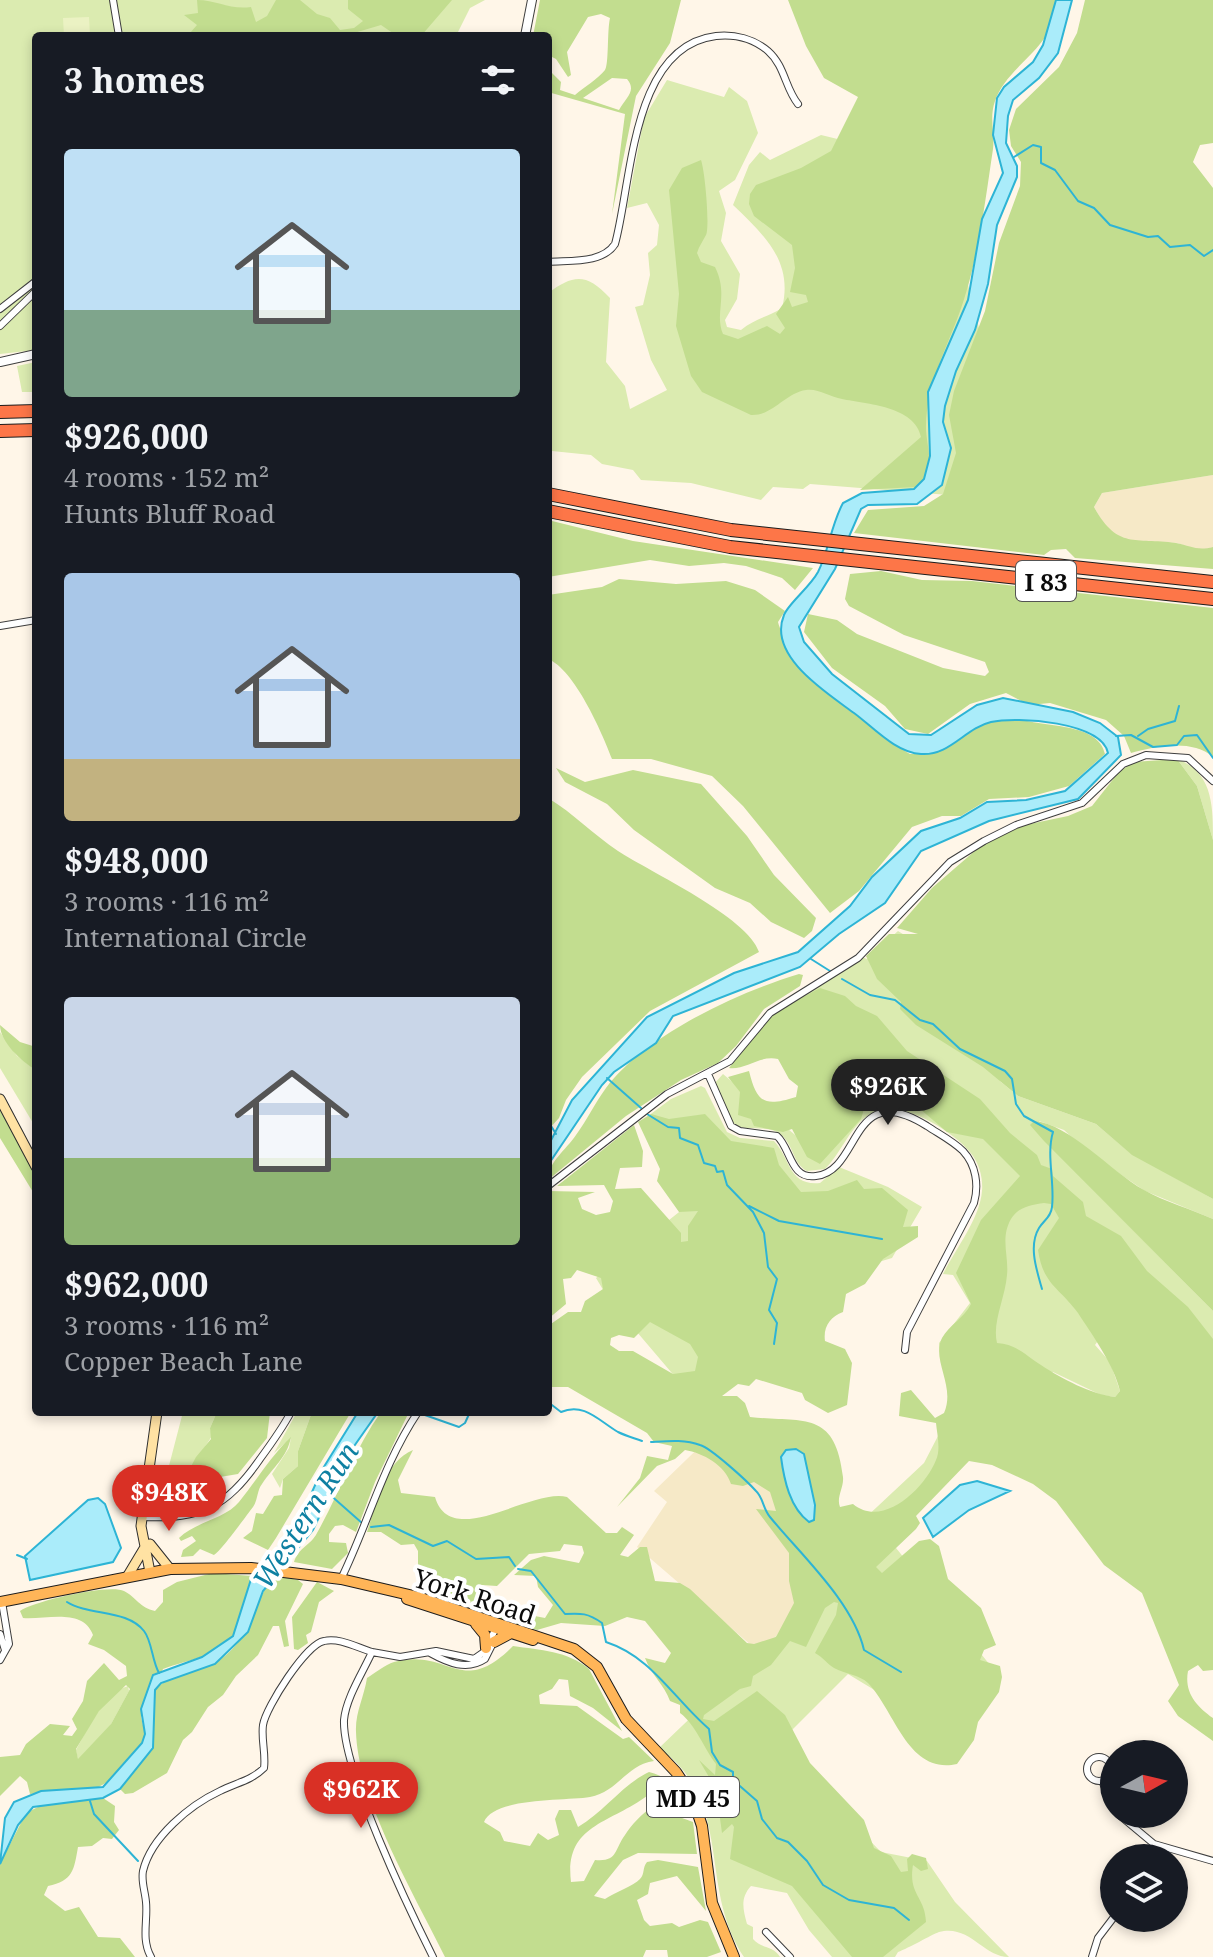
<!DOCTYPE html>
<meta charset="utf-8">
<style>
:root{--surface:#171b24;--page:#242831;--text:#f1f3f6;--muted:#9ea1a6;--accent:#d93025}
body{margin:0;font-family:"Noto Serif",serif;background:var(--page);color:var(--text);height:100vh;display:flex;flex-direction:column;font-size:30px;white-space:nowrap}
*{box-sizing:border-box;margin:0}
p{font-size:26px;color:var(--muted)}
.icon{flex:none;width:44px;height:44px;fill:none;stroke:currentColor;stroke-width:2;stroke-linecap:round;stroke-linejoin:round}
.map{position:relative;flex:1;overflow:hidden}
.details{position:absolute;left:32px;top:32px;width:520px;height:1384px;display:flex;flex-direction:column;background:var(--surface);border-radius:8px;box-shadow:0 4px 12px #0003}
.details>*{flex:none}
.needle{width:52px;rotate:82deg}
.fabs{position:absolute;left:1100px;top:1740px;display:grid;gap:16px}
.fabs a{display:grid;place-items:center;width:88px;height:88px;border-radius:50%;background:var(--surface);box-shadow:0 4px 12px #0003;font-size:40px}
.price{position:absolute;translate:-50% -68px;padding:0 18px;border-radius:28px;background:var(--accent);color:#fff;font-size:26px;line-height:52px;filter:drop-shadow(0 2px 4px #0008)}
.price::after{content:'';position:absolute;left:50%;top:48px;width:24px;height:18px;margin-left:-12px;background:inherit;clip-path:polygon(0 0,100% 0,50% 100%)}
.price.current{background:#222;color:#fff}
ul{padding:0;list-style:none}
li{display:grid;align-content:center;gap:16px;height:424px;padding:0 32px}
li span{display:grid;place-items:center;height:248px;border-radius:8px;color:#555}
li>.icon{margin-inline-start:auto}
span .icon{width:144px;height:144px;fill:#fffc;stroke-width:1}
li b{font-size:34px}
h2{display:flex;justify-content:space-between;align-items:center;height:96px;padding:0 32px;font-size:34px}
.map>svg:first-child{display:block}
.farmland{fill:#f6e9c7}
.green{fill:#dbebb0}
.forest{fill:#c2dd8f;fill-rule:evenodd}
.pitch{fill:#ebf2c3}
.water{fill:#aaecfa;stroke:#2db4d5;stroke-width:2}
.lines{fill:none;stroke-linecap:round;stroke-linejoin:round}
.stream{stroke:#2db4d5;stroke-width:2}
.minor-casing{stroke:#3e3e3e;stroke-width:8}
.tertiary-casing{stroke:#3e3e3e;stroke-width:10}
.secondary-casing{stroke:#2d2d2d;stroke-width:11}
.primary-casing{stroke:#1c1c1c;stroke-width:12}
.motorway-casing{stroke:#1c1c1c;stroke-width:14}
.minor{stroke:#fff;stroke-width:6}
.tertiary{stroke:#fff;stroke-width:8}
.secondary{stroke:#ffe2a3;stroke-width:9}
.primary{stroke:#ffb558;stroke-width:10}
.motorway{stroke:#fd7648;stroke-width:12}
.labels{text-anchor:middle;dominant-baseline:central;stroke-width:8;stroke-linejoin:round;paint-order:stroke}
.shield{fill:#fff;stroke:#545454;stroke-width:2}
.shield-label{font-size:24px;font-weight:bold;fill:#0b0b0b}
.street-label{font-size:26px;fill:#0b0b0b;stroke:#fff}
.water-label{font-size:28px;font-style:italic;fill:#0e80a2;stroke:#fff}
</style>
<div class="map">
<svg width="1213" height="1957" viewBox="0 0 1213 1957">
<rect width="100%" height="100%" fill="#fff6e8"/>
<path class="farmland" d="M1213 475V547L1199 551 1178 543 1126 541 1107 529 1094 507 1102 493Z
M719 1428 842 1573 759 1652 637 1547 667 1502 654 1491Z"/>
<path class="green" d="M0 0H485L470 8 456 36H36V350L0 354Z
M667 80 724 97 729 87 747 101 758 133 735 180 719 191 726 213 721 241 740 274 737 299 725 320 727 327 741 330C754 319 768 317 782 308 794 261 763 234 733 205L749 165 760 152 770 160 821 135 937 163 1023 501 810 484 803 489 773 487 761 500 691 483 641 480 633 470 602 464 591 455 552 451 548 465V293C573 275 586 272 610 298L606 362 625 386 630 409 667 390 651 360 635 307 643 305 650 275 648 253 657 245 659 225 647 203 627 208 644 118Z
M36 362V392H22L17 366Z
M1177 759C1213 772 1213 806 1213 840L1197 786Z
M898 931 906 936 946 1009 1001 1082 1018 1096 1096 1124 1129 1152 1213 1199V1219L1145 1191 1089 1153 1064 1130 1039 1121 1056 1152 1213 1311V1605L1139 1590 1171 1517 1120 1309 1095 1345 1110 1362 1120 1391 1115 1397 1101 1395 1053 1372 884 1533 998 1675 881 1694 848 1674 790 1732 797 1766 881 1852 927 1861 955 1902 1009 1957C983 1957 970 1924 939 1932 931 1935 909 1948 898 1952L895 1957H832L809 1930 787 1893 751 1886C740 1898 743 1909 747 1924L753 1927V1939C761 1949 773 1945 780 1957H744C697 1886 735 1802 659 1748L842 1573 608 1298 596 1278 693 1201 644 1119 671 1099 701 1086 705 1088 727 1132 740 1138 774 1141C791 1159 788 1186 820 1183L839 1167 888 1187 922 1207 892 1258 845 1272 690 1385 836 1477 837 1523 847 1535 924 1463 966 1382 940 1357 939 1343 970 1303 953 1275 943 1274C955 1250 980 1218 982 1191 983 1179 980 1166 973 1156 957 1133 900 1097 872 1113 851 1124 842 1152 825 1169L807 1171C792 1163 794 1144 780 1134 766 1124 749 1132 734 1125L714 1084 723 1074 820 1156 860 1109 760 1026 775 1012 862 957 867 959Z
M0 1032 17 1056 36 1070V1128L0 1068Z
M183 1412H217L210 1428 212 1436 174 1494 166 1492 154 1505 165 1481Z
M297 1412H312L298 1451V1466L283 1479 280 1488 272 1474 289 1448 291 1438 274 1453Z
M128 1686 129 1691 110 1726 78 1760 76 1750C89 1727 103 1694 128 1686Z"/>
<path class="forest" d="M197 0C217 0 230 10 251 7L256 22 267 16 276 0H300L317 14 330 18 340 30 354 28 363 21 348 9V0H452L421 36H397L381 25 344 36H193L190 33 197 25 184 15 198 13Z
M540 0H681L670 43 636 96 612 214 625 114 548 92V69L561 82 560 90 575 95C584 87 598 79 605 70 609 64 607 31 610 18L601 14 588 17 567 52 571 75 568 77 556 59 548 55V36H533ZM612 78 627 79C637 91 626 97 619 110L583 98Z
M788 0H1055C1060 46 1008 63 995 101 989 118 995 133 993 149 984 209 977 271 954 327 941 359 927 390 926 425 925 444 939 476 916 487L860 490 921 437C915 406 866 404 842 399 830 397 818 388 806 390 785 393 773 416 751 415L702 392 691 376 676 326 679 294 669 190 682 168 701 160C705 171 710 227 706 235 703 241 699 246 697 253L701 262 715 267C729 295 714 313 723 334L738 339 767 326 780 334 785 328 776 314 788 297 792 307 808 302 806 295 790 292 795 268 792 245 754 216 749 204 750 194 756 185 801 168 831 151 858 97 824 78 806 46Z
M1085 0H1213V143L1200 145 1193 162 1213 188V475L1102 493 1094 507C1118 550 1134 537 1176 543 1191 546 1197 551 1213 547V569L1075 558 1066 549 1051 550 1044 555 854 533 868 510 924 506 943 494 956 453 949 415 954 391 985 311 999 243 1020 186 1021 162 1011 146 1009 130 1016 109 1059 67 1077 33Z
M548 520 633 541 813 568 795 590 782 578 746 566 724 563 689 566 650 560 548 577Z
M881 571 922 580 972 581 1213 608V757C1192 739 1157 746 1131 753L1124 736 1106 720 1050 703 1029 705 1006 693 970 704 928 734 905 729 885 706 832 668 804 632 808 614 837 620 857 634 943 668 985 676 989 672 985 662 904 635 849 606 845 599 850 574Z
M619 579 676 584 726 581 755 590 785 611 778 622C784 653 881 737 910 754H930L980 724 1012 716C1036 729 1098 720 1105 754L1069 786 1029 797 989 799 961 816H942L912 827 859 891 830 913 743 806 712 776 651 759H612C602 732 574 669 548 659V595L602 587Z
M1177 759 1197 786 1213 840V1199L1132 1155 1096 1124 1018 1096 983 1067 916 1025 900 1009 901 1002 877 979 866 956 889 934H918L897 928 932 888 984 843 1025 825 1068 816 1092 806 1118 773 1133 762Z
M556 768 585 782 633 770 701 784 747 836 774 875 816 918 812 931 804 938 771 922 750 903 715 888 634 830 607 804 565 782Z
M548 798C573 813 594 835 618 851 650 872 748 917 759 952L650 1011 582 1077 566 1100 559 1118 548 1130Z
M799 974 803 975 800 986 764 1009 736 1046 718 1063 681 1080 626 1116 548 1180C548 1162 566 1150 576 1135 587 1120 595 1103 606 1088 646 1035 736 993 799 974Z
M820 988 845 996 856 1006 877 1016 907 1051 980 1099 1010 1133 1037 1155 1041 1165 1052 1169 1053 1176 1083 1202 1086 1216 1121 1236 1147 1271 1188 1307 1213 1339V1670L1203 1671 1198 1665 1188 1671C1184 1692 1196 1706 1213 1718V1741L1178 1716 1168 1701 1179 1685 1142 1593 1104 1565 1056 1501 1033 1484 992 1465 969 1461 916 1516 920 1523 916 1529 876 1567 882 1573 919 1541 930 1539 939 1546 948 1579 981 1608 996 1645 984 1650 980 1660 1000 1666 1002 1677 999 1692 978 1722 974 1740 957 1764C908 1775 895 1711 868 1683 860 1675 845 1674 834 1668 827 1664 823 1657 815 1653L836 1615 838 1603 834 1602 825 1608 806 1647 790 1641 771 1665 753 1676 751 1686 740 1689 704 1715 703 1719 714 1721 757 1691 785 1715 810 1763 864 1820 874 1848 891 1856 901 1872 908 1871 907 1859 912 1854 926 1858 928 1869 921 1871 913 1865C908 1895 925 1896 926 1922L883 1957H852L792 1886 730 1859 734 1827 732 1824 722 1833 716 1789 699 1760 715 1775 716 1764C703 1747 696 1725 680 1713V1705L670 1701C664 1684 651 1675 645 1658L665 1663 671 1653 645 1621 627 1617 605 1626 561 1623 537 1630 473 1610 488 1607 545 1618 553 1605 538 1587 536 1576 514 1575 531 1560 544 1556 579 1563 584 1553 582 1546 564 1544 560 1551 529 1554 497 1586 482 1585 475 1601 462 1606 440 1600 428 1576 418 1578V1551L414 1544 401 1545 381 1532H367C377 1503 383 1463 413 1450L398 1480 401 1493 435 1497C451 1551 530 1488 567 1497L606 1533H617L622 1527 634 1535 620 1555 628 1557 640 1547H647L655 1581 680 1583 690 1589 747 1643 754 1644 776 1637 794 1603 789 1581V1553L756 1509 776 1511 770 1492 754 1482 743 1486 731 1484C725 1465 703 1453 685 1450L675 1459 657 1466 617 1507 640 1478 647 1456 668 1460 672 1446 654 1442 647 1433 568 1387H548V1326L568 1312H581L585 1301 603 1289 601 1278 577 1270 571 1278 563 1279 566 1304 548 1319V1191L595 1192 578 1198 582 1209 596 1215 610 1212 613 1201 604 1185 557 1186 634 1125 643 1151 642 1167 620 1168 615 1189 641 1188 681 1233V1242L688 1241V1226L698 1211 679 1212 657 1181 660 1169 638 1122 651 1114 669 1119 705 1114 731 1141 774 1148 779 1165 801 1192 828 1191 857 1180 864 1189 882 1188 908 1210 903 1227 918 1226V1237L883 1259 865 1284 846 1294 843 1312C830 1317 823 1327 825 1341L845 1349 852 1363 847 1405 828 1413 805 1400 802 1393 756 1379 749 1386 738 1384 722 1396H737L745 1403 750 1417C803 1423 835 1409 843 1477 844 1488 836 1497 840 1507L853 1504C883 1529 925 1488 936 1460 941 1449 937 1434 936 1423L899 1416 901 1393 911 1390 935 1418 944 1413C956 1386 931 1360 942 1338 949 1325 964 1318 971 1304L956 1273 981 1220 1020 1176 983 1139 947 1132 913 1103 888 1092 867 1099 861 1119 820 1164 807 1157 792 1129 783 1132 754 1126 751 1119 738 1115 740 1092 728 1077 749 1071C757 1103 764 1107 796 1097L798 1086 789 1079 778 1059C759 1055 746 1070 729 1068L775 1012ZM1044 1203 1051 1204 1059 1218 1038 1250C1043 1285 1060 1288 1078 1313 1093 1336 1114 1365 1120 1391L1115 1397C1091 1394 1062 1379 1041 1365 1025 1355 1016 1344 997 1343 992 1322 1005 1299 1007 1275 1009 1256 1000 1238 1011 1219 1018 1207 1031 1205 1044 1203ZM650 1322 690 1344 698 1357 695 1371 673 1374 633 1351H619L610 1345 611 1338 619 1335 634 1338Z
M0 1025 20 1042 36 1047V1070C22 1062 0 1042 0 1025Z
M0 1110 36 1174V1197L0 1138Z
M1034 1121C1070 1124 1110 1171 1144 1190 1165 1202 1191 1209 1213 1219V1311L1044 1141 1030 1125Z
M217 1412H270L267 1438 238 1474 220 1477 211 1491 176 1495 196 1457 211 1439 210 1428Z
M312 1412H351L276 1538 268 1550 243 1538 252 1531 256 1513 263 1514 274 1496 282 1495 283 1479 298 1466V1451Z
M381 1412H409L375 1482 356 1532 343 1525 335 1526 329 1534V1542L346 1543 348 1553 332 1569 294 1562C298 1548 311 1545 317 1533 340 1492 354 1450 381 1412Z
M291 1437C287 1458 273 1467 262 1484 257 1490 258 1500 253 1507 246 1516 221 1551 214 1555L200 1549 193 1556 181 1557 183 1550 196 1541 192 1536 181 1541 179 1538C195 1522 225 1519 239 1502 257 1480 270 1457 291 1437Z
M213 1573 252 1576C246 1592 245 1610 239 1626 227 1656 188 1659 163 1669L141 1717 145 1734 142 1743 111 1780 93 1790 30 1794 27 1782 20 1776 0 1796V1757L20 1755 26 1744 50 1724 70 1726 63 1735 72 1736 77 1729 72 1719 83 1701 87 1681 104 1663 119 1680 127 1676 126 1666 104 1650 88 1644 93 1635C83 1607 45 1620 23 1618L20 1611C35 1601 108 1584 124 1591 136 1597 140 1608 155 1611L163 1602V1590L177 1582ZM126 1685 130 1689 111 1724 78 1759 76 1749 99 1711Z
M274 1575 298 1580 303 1584 285 1621 289 1646 284 1647 279 1626H273L258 1655 236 1676 223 1695 208 1707 192 1732 183 1740 167 1773 133 1793 125 1794 120 1789 153 1748 155 1690C168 1673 205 1674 226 1655 256 1628 252 1605 274 1575Z
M317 1582 334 1591 319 1602 311 1632 306 1635 308 1643 298 1650 294 1649 292 1617Z
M513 1646C540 1650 568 1651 589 1669L622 1731 593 1708 570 1696 568 1680 559 1679 552 1689 539 1695 540 1704 577 1706 623 1739 629 1737 654 1761C627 1764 618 1792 590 1797 566 1801 494 1797 484 1822L500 1832 504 1841 530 1846 538 1833 548 1840 559 1835 555 1819 559 1810H571L578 1827C604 1812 623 1784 649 1772 667 1777 679 1785 686 1803L679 1805 647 1796C609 1824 564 1825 571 1882L584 1881 595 1860C618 1862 614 1850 625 1835 631 1825 643 1813 652 1807L693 1822 697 1854 638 1853 623 1860 594 1896 605 1899C615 1892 634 1886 640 1879 645 1874 642 1868 647 1862L658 1860 698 1867 706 1911 677 1876 650 1883 648 1894 637 1900 644 1920 650 1926 672 1923 679 1927 700 1920 708 1922 721 1952 707 1957H668L667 1950H646L643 1957H445C415 1896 358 1800 356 1732 355 1713 364 1697 367 1678 375 1673 385 1665 394 1662 449 1647 461 1699 513 1646Z
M103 1798 115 1806 114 1822 119 1830 112 1839 103 1838 92 1846 78 1847C74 1870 73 1881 48 1886L44 1895 65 1911 79 1907 98 1937 120 1938 135 1957H0V1864L26 1813 44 1804Z"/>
<path class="pitch" d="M89 17 90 36H64L63 18Z"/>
<path class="water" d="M1056 0H1072L1058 53 1039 78 1013 100 1008 116 1006 143 1017 166V177L997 225 988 284 975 330 956 371 945 406 943 422 951 448 942 485 917 504 868 505 861 509 835 569 799 627 804 642 832 674 909 734 931 735 977 705 1003 698 1073 712 1100 723 1118 737 1121 755 1078 799 989 821 921 851 885 903 839 934 800 967 673 1016 656 1043 614 1072 602 1085 548 1165V1146L572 1100 647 1017 734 973 798 952 850 906 872 877 921 831 960 818 987 802 1026 800 1065 791 1108 753C1102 722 1017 716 991 722 965 728 950 756 921 754 896 753 873 727 854 713 827 693 767 656 784 615 788 604 810 587 818 572 829 550 831 525 843 503L862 493 914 489 924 479 930 456 928 392 968 300 982 219 1003 173 993 135 997 98 1004 87 1033 62 1043 45Z
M358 1412H378L350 1452 313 1530 263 1591 248 1632 215 1664 161 1683 155 1690 153 1748 120 1789 103 1798 33 1807 18 1825 0 1864 5 1818 14 1802 41 1791 103 1787 142 1743 145 1734 141 1709 153 1675 202 1657 233 1636 252 1576 296 1527 322 1470Z
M796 1449 804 1454 815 1505 814 1520 809 1522C790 1508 784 1480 781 1457L786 1450Z
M977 1481 1010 1491 969 1510 933 1537 923 1518 960 1485Z
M98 1498 105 1504 121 1548 113 1562 30 1580 25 1556 88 1500Z"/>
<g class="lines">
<path class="stream" d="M1014 157 1033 145 1041 147V163L1055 170 1078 201 1094 208 1110 225 1148 237 1158 236 1170 247 1190 245 1204 256 1213 250
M1116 736 1131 735 1153 747 1177 745 1184 736 1197 735 1213 758
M1138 736 1148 729 1175 721 1179 706
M811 959 830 971
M842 979 870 995 895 1000 920 1020 933 1024 960 1049 1005 1071 1012 1079 1016 1104 1024 1116 1053 1132C1046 1155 1055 1183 1052 1207 1051 1217 1044 1220 1039 1228 1028 1246 1037 1271 1042 1289
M607 1078 641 1108
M647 1114 668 1127 679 1128 680 1138 698 1145 704 1163 715 1166 717 1172 723 1171 727 1185 753 1212 764 1233 768 1267 777 1279 769 1310 777 1323 774 1344
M548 1121 556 1134
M749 1206 779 1221 882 1239
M548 1402 561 1412C584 1402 599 1421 618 1432 626 1436 634 1438 642 1441
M422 1414 459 1427 465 1423 470 1412
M651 1442C667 1441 685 1439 700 1445 711 1448 747 1481 756 1491 763 1497 763 1509 770 1517 801 1555 853 1602 864 1650L901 1672
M328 1493 362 1523
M371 1527 389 1525 433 1546 447 1541 476 1559 509 1557 515 1566
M17 1555 27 1559
M518 1569 531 1571 565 1614C581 1613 588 1613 602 1623L606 1642C652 1657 673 1698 709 1729L712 1752 720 1765 733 1772V1780L757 1801 762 1819 777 1838 788 1842 807 1861 823 1885 849 1900 894 1908 909 1920
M67 1602C89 1616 127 1609 144 1631 152 1641 152 1661 159 1673
M457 1602 459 1579
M90 1801 94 1814 138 1861"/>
<defs>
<path id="minor" d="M113 0 119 36
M548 262C570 260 602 264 615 244 632 183 631 46 716 36 735 34 754 39 768 51 785 66 785 88 798 104
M0 309 36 281
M0 326 36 291
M0 626 36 620
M708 1074 731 1126 740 1131 777 1136C791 1148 790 1180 816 1176 862 1171 849 1077 927 1126 939 1134 953 1141 963 1151 976 1165 979 1185 974 1203L907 1332 905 1350
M548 1186 667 1094 730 1061 770 1013 858 958 950 862 984 841 1016 825 1082 803 1123 764 1146 755 1188 758 1213 781
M143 1517C202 1519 226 1508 260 1459 271 1444 282 1429 291 1412
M341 1579C368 1524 383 1464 418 1412
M0 1634 5 1650
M372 1652 400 1657 436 1651 474 1659 484 1652 495 1630
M430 1653C448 1663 467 1671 485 1659L494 1641
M0 1660 9 1644 2 1602
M1087 1769a12 12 0 1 1 24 0a12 12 0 1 1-24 0Z
M1102 1781 1114 1808
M1118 1814 1154 1844 1213 1861
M766 1932 790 1957
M151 1957C141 1939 148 1921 146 1902 145 1891 141 1881 143 1871 151 1837 190 1805 220 1791 235 1783 251 1781 264 1768 266 1754 261 1739 263 1725 266 1707 306 1644 324 1641 339 1637 358 1648 372 1652 363 1672 346 1698 344 1720 342 1769 409 1909 433 1957
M1092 1957 1098 1938 1114 1917"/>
<path id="tertiary" d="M525 36 532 0
M0 362 36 354"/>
<path id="secondary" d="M0 1099 36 1167
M150 1544 170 1569
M150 1572 141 1526 157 1412
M127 1577 145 1547"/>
<path id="primary" d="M407 1599 533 1640
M0 1602 170 1569 251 1568 341 1579 418 1597 574 1649 597 1667 626 1719 676 1772 692 1796 702 1826 712 1903 734 1957
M476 1624 485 1635 486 1648
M494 1642 509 1634"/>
<path id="motorway" d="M0 412 36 411
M0 431 36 430
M548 494 731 530 1213 582
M548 511 730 547 1213 599"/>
</defs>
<use href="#minor" class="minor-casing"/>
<use href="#tertiary" class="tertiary-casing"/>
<use href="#secondary" class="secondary-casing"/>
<use href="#primary" class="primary-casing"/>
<use href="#motorway" class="motorway-casing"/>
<use href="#minor" class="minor"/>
<use href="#tertiary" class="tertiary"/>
<use href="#secondary" class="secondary"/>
<use href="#primary" class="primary"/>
<use href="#motorway" class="motorway"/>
</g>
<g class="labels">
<g class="shield">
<rect x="1016" y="561" width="60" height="40" rx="6"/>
<rect x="647" y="1777" width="92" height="40" rx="6"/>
</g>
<g class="shield-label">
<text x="1046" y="581">I 83</text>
<text x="693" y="1797">MD 45</text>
</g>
<g class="street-label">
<text transform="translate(475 1596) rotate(18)">York Road</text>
</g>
<g class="water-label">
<text transform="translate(305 1515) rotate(-57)">Western Run</text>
</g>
</g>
</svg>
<div class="fabs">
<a><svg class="needle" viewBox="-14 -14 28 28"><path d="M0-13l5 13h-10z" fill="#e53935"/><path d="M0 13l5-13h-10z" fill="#9ea1a6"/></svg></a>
<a><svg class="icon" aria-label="layers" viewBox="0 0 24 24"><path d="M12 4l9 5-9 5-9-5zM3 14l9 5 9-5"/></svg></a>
</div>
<b class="price current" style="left:888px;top:1127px">$926K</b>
<b class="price" style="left:169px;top:1533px">$948K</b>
<b class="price" style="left:361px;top:1830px">$962K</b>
<section class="details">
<h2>3 homes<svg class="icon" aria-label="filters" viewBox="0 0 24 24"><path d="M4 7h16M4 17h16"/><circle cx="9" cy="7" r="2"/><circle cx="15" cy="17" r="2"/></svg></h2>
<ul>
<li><span style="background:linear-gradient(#bfe0f5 65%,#7fa58c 0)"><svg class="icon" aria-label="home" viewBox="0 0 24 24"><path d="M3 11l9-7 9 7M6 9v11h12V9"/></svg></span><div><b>$926,000</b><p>4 rooms · 152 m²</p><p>Hunts Bluff Road</p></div></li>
<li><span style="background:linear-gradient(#a9c7e8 75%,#c2b280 0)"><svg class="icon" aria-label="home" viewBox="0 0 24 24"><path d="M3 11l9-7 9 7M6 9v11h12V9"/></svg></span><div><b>$948,000</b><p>3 rooms · 116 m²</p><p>International Circle</p></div></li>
<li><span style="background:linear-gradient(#c9d6e8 65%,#8fb573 0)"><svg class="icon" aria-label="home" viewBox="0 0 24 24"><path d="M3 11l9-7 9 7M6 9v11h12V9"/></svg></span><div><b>$962,000</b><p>3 rooms · 116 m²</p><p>Copper Beach Lane</p></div></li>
</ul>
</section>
</div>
